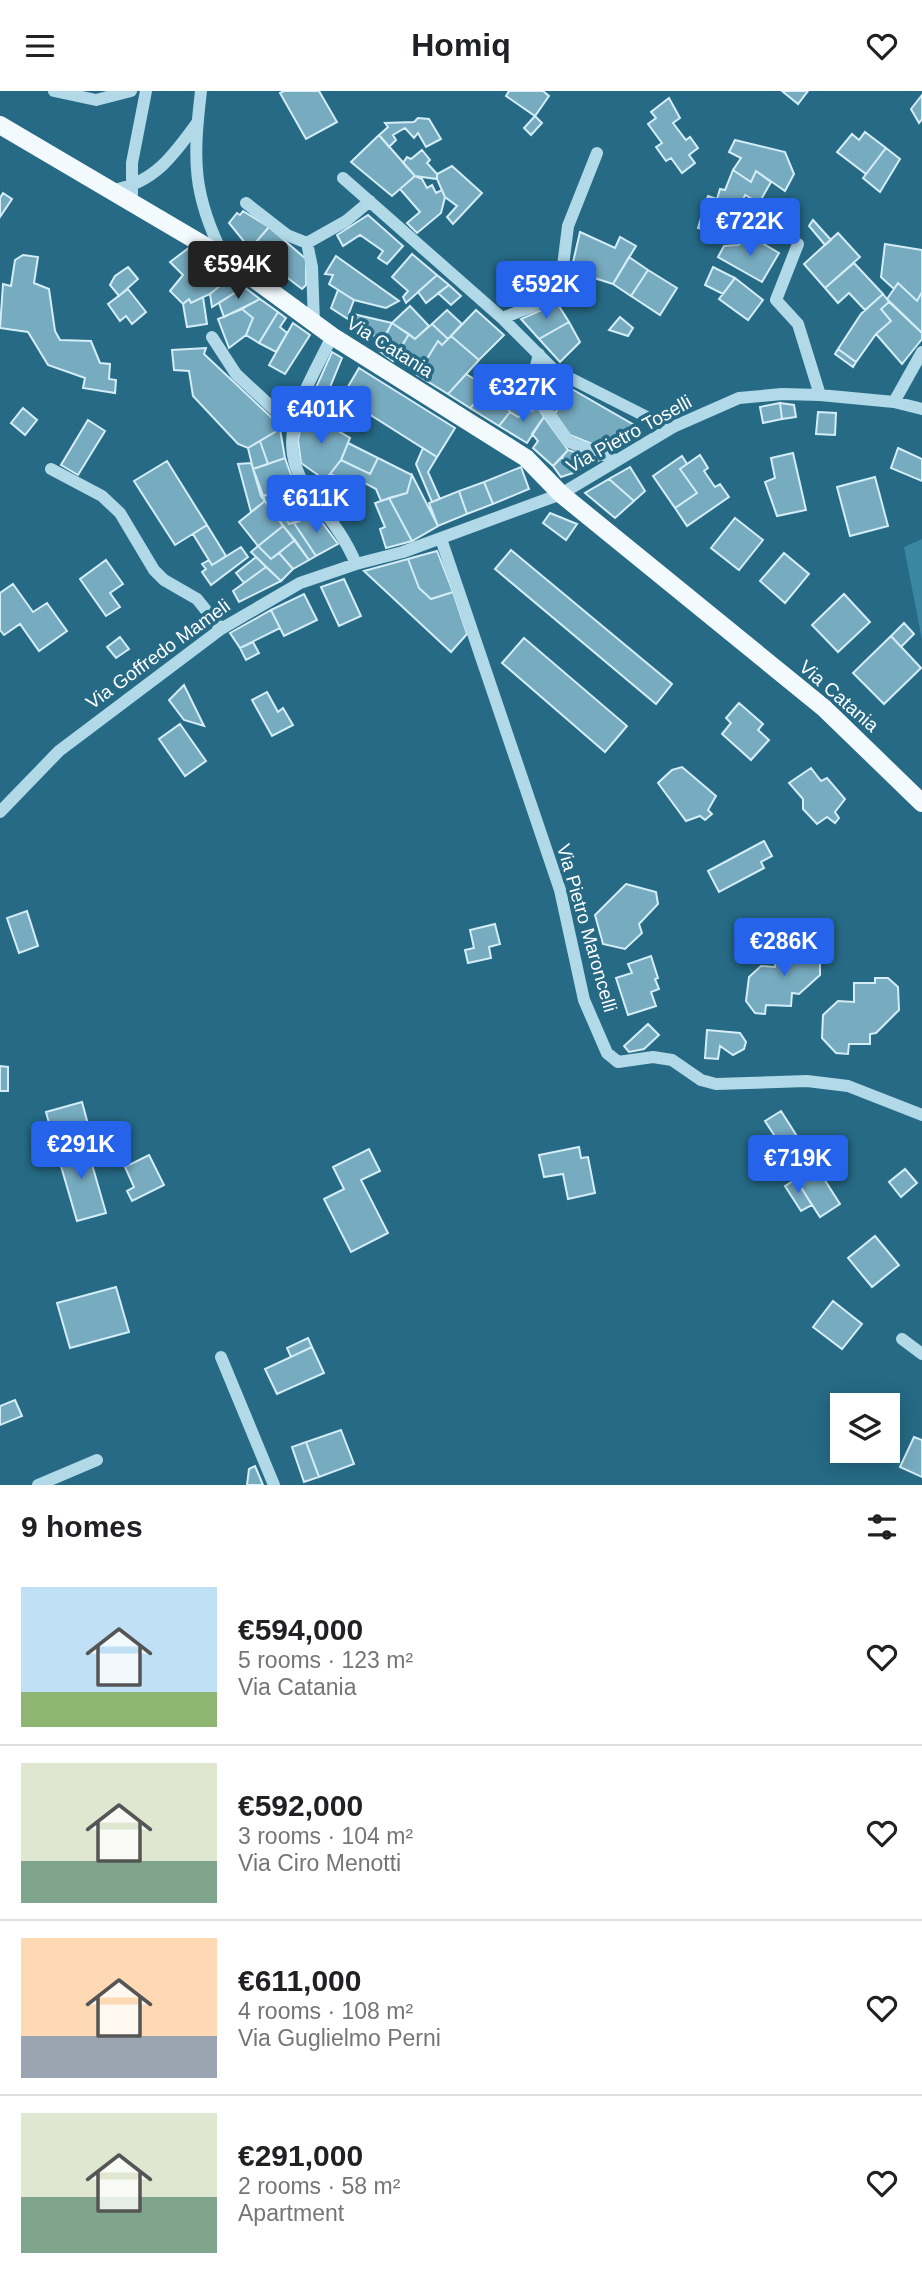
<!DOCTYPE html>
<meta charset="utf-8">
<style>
:root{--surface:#fff;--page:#f6f6f6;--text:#202124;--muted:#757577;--line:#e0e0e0;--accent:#2563eb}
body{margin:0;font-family:Helvetica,sans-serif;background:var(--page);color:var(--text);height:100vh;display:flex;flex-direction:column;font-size:26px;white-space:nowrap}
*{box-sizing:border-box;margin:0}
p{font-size:23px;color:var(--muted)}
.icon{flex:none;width:38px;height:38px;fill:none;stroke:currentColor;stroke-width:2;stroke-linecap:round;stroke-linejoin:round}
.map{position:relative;height:1394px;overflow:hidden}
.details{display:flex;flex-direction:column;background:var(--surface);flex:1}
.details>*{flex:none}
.fabs{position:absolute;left:830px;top:1302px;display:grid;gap:14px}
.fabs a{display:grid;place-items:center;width:70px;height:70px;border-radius:0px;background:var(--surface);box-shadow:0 4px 18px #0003;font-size:35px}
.price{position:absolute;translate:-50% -60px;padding:0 16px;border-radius:7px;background:var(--accent);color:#fff;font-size:23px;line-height:46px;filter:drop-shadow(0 2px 4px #0008)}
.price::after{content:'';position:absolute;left:50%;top:42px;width:21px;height:16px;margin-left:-10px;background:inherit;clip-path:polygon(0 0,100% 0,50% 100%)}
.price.current{background:#222;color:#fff}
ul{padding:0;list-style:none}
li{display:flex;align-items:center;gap:21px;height:175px;padding:0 21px}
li+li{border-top:2px solid var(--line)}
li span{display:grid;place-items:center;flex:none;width:196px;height:140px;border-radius:0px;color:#555}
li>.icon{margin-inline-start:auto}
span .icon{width:84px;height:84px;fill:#fffc;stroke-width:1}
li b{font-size:30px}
h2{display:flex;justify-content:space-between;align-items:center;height:84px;padding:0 21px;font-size:30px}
header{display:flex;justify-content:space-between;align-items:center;height:91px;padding:0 21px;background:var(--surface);font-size:32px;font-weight:800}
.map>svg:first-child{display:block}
.green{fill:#3b86a1}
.building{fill:#77abbf;stroke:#d4edf6;stroke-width:2}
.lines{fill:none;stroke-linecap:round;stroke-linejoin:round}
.minor{stroke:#b1d9e8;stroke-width:12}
.major{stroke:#f2fafe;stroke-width:18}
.labels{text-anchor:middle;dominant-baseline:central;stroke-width:7;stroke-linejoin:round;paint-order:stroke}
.street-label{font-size:19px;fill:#fff;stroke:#266a85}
</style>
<header><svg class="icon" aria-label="menu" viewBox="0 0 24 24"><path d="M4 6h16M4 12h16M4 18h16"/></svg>Homiq<svg class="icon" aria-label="heart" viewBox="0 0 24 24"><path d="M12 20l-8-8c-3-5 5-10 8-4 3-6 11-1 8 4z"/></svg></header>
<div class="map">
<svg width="922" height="1394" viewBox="0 0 922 1394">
<rect width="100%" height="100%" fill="#266a85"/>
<path class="green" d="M922 448V549L904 456Z"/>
<path class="building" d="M284 0H319L337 31 306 48 280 2Z
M509 0H543L549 5 535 25 506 5Z
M782 0H808L798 13Z
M922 4V28L919 32 911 18Z
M669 7 680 27 673 32 686 49 690 46 698 57 689 64 695 72 682 82 671 67 666 70 656 56 662 52 648 33 656 27 651 21Z
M535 25 542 32 531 44 524 37Z
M418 27 429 28 441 48 426 56 418 42 414 47 405 37 393 44 396 49 389 56 379 44 388 36 385 32 414 31Z
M865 41 886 57 866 83 837 61 852 43 859 49Z
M379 44 415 85 392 105 351 71Z
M735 49 785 61 794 83 785 100 756 80 751 91 733 79 741 67 729 61Z
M886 57 900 68 880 101 863 87Z
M422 59 430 69 427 72 437 83V88L415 85 403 72 407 66 411 68Z
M452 75 482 102 453 133 447 126 457 115 445 106 437 88V83Z
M733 79 751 91 756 80 771 91 759 112 745 104 737 124 753 138 740 148 731 138 728 148 698 137 708 105 717 108 720 98 725 99Z
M415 85 422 88 427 97 432 94 436 102 442 99 445 106 441 122 417 142 407 132 420 121 400 98Z
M3 102 12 108 0 126V107Z
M243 120 269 136 250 158 229 132 237 122 240 124Z
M368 124 403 155 387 173 378 167 383 160 360 144 343 155 337 144Z
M813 129 831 149 825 154 809 135Z
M269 136 306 168V194L302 198 250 158Z
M580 141 615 157 620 146 636 155 613 193 591 186 588 189 571 180Z
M838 142 860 166 825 197 804 173Z
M752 146 779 162 762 191 718 166 724 155 738 154Z
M885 153 922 159V201L917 210 898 192 894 198 881 186Z
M190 156 231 186 210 203 191 212 189 208 183 213 170 200 183 184 170 171Z
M412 163 437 184 406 212 403 206 408 200 392 186Z
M23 164 38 166 34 192 49 198 55 240 60 249 91 250 100 272 110 273 109 288 116 289 115 302 83 297 85 287 48 274 28 241 0 237 3 193 11 195 15 169Z
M336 165 399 210 386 217 354 209 329 193 333 184 325 183Z
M629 166 648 179 631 205 613 193Z
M854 172 883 203 865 219 849 202 838 212 825 197Z
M128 176 138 188 119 205 110 194 115 185Z
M713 176 735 187 723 203 705 194Z
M648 179 677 197 660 224 631 205Z
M437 184 449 194 426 212 418 201Z
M231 186 244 196 212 216 210 203Z
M735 187 763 209 748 229 719 208Z
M898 192 917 210 922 201V242L887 208Z
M449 194 461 205 451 214 438 202Z
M244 196 260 208 224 226 219 212Z
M128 198 146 221 132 233 126 225 120 230 108 213Z
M338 199 354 209 349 222 392 232 382 250 331 217Z
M883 203 889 211 881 218 891 230 876 243 856 271 838 258 861 223Z
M203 206 207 233 187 236 183 213 189 208 191 212Z
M260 208 278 221 259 252 246 244 253 227 242 218Z
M889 211 922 242V248L902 273 876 243 891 230 881 218Z
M557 212 569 231 539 248 521 228Z
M410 215 429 235 415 248 392 232Z
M242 218 253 227 246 244 229 257 218 228Z
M447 219 462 233 448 248 432 233Z
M476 219 504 244 479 269 451 245Z
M278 221 286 227 280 236 287 242 276 261 259 252Z
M620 226 633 237 628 245 609 239Z
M569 231 580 251 560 271 539 248Z
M293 232 310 244 285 283 269 274Z
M392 232 409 243 393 270 378 259Z
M432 233 448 248 442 254 438 250 421 277 398 261 409 243 415 248Z
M451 245 479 269 448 303 417 284 438 250 442 254Z
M206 257 204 263 271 326 280 338 248 357 238 353 193 305 189 280 174 279 172 259Z
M838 258 856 271 853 276 835 263Z
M332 261 342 267 326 306 314 301Z
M359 277 455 337 437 366 342 306Z
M466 283 490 298 470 317 448 303Z
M529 288 538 316 518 326 510 321 498 303Z
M492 296 510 321 499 335 470 317Z
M570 297 641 338 612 361 570 344 554 324Z
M780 312 782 328 763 332 760 316Z
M780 312 794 314 796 326 782 328Z
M538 316 544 326 527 352 499 335 510 321 518 326Z
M23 317 37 329 25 344 11 332Z
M304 320 350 347 341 369 325 389 301 372 298 349Z
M818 321 836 322 835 344 816 343Z
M544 326 568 359 553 375 533 357 538 350 532 343Z
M88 329 105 340 78 384 61 374Z
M280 338 285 367 268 373 260 350Z
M260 350 268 373 253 378 248 357Z
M348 352 378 367 370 383 341 369Z
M423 357 437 366 428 381 440 408 432 411 416 373Z
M898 357 922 368V390L891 377Z
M568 359 600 369 573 382 562 366Z
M793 362 806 419 777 425 765 391 775 387 771 367Z
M700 364 708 377 704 380 715 396 720 393 729 406 687 435 675 417 697 402 680 378Z
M682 365 687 373 680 378 697 402 675 417 653 385Z
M562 366 573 382 561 386 553 375Z
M285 367 296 398 261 405 253 378Z
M378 367 412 384 407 402 381 410 376 398 365 392 363 396 330 383 341 369 370 383Z
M167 370 207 434 175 454 134 390Z
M251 372 265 410 251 421 238 373Z
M521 376 529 398 493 413 484 391Z
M630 376 645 400 634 410 609 388Z
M412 384 438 435 412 450 389 407 407 402Z
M875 386 888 435 850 445 837 396Z
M609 388 634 410 615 427 585 402Z
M484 391 493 413 467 423 459 400Z
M296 398 316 423 289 433 278 414 286 410 281 402Z
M459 400 467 423 438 435 429 412Z
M281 402 286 410 278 414 289 433 294 432 316 465 309 469 261 405Z
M389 407 412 450 386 457 380 438 385 436 375 412Z
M265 410 283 435 258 455 239 431Z
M550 422 577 433 566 449 543 432Z
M316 423 338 453 316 465 294 432Z
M735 427 763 449 739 479 711 457Z
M207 434 226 465 212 474 193 443Z
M283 435 295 449 271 468 258 455Z
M295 449 309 469 293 478 279 462Z
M258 455 271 468 279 462 293 478 281 490 251 461Z
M241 456 248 466 211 494 202 481 206 478 202 473 209 469 212 474Z
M511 459 672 593 656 613 495 478Z
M437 460 453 501 431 508 419 497 408 468Z
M784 462 809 483 785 512 760 490Z
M256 466 266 476 244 492 236 482Z
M408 468 419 497 431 508 453 501 467 543 451 561 364 480Z
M106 469 123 493 110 502 120 516 106 525 80 488Z
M266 476 281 490 239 511 233 500Z
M344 488 361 525 339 535 321 496Z
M13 493 33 521 47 512 67 540 39 560 20 533 4 544 0 539V502Z
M304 503 317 529 284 545 271 519Z
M844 503 870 531 838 561 812 534Z
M271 519 280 537 240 557 230 542Z
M904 532 914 543 901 556 891 545Z
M891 545 921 577 884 613 853 582Z
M120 546 129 558 116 567 107 556Z
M524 547 627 635 605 661 502 572Z
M253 551 259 562 246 569 240 557Z
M184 594 204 635 184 629 169 609Z
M267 601 278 621 283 617 293 634 272 645 252 609Z
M739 612 763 633 758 639 769 649 751 669 722 643 731 632 726 627Z
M867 623 878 635 871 642 860 630Z
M180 633 206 670 185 685 159 648Z
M682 676 716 705 708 719 712 723 705 729 700 725 686 730 658 692 672 679Z
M811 677 821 690 827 687 845 708 835 721 839 727 835 732 827 726 817 733 803 718V708L789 692Z
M764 750 772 765 761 771 764 777 719 801 708 780Z
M626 793 656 801 658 813 639 833 642 842 625 858 603 853 595 824Z
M27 820 38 855 19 862 7 827Z
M495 833 500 853 489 856 491 867 468 872 465 859 474 857 470 839Z
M796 852 809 853 820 861V884L799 903 792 902 791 915 766 914 765 923 755 922 746 910 749 886 761 875 775 876 777 856 796 857Z
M651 865 658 887 655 888 659 898 651 901 656 915 628 924 616 887 632 882 628 873Z
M875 887H888L898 896 899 919 876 942 870 943V953H849L848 963 836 962 822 947 823 924 838 910 854 911V892H875Z
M648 933 659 944 644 958 629 961 624 955Z
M707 939 740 942 746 951 744 958 733 964 720 955 718 968 705 967Z
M0 975 8 976V1000H0Z
M82 1011 92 1048 56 1058 46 1021Z
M781 1020 840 1113 820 1126 793 1084 798 1081 765 1030Z
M85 1049 106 1122 77 1130 56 1058Z
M579 1056 581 1067 588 1066 595 1102 568 1108 563 1083 544 1086 539 1064Z
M369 1058 380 1080 361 1089 388 1142 351 1161 324 1108 344 1098 333 1076Z
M149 1064 164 1094 132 1110 127 1100 134 1096 125 1076Z
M905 1078 917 1092 901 1106 889 1091Z
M796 1088 812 1114 801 1120 785 1095Z
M875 1145 899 1174 872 1196 848 1167Z
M116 1196 129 1241 70 1257 57 1212Z
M833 1210 862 1233 842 1258 813 1236Z
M308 1247 312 1256 291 1266 287 1257Z
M312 1256 324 1282 277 1303 265 1278Z
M15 1309 22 1325 0 1334V1315Z
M341 1339 354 1373 319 1386 306 1351Z
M914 1346 922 1349V1386L900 1376Z
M306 1351 319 1386 304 1391 292 1356Z
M255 1375 263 1394H247L249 1378Z"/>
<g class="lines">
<path class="minor" d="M54 0 96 9 131 0
M201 0C193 68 192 103 224 166
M343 87 502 227 554 279 645 325 673 336
M113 99C154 92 174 64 197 32
M132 103V72L146 0
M246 112 287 144 307 152
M798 153 776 209 798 233 820 304
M502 227 534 215 556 191 563 175 568 135 597 62
M314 232 312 176 307 152 346 130 370 110
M332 245C310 293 271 345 306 396 324 421 344 443 356 473
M212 246 236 283 292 335
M539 263 535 279 541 311 569 351 616 369
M894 311 922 261
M51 378 102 405 120 422 154 479 164 489 197 508 221 538
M441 448 560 799 584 909 607 962 618 971 653 966 672 969 701 989 716 993 807 990 848 995 922 1024
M0 721 59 660 221 538 300 492 356 473 403 461 561 403 673 336 739 307 782 303 820 304 894 311 922 318
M902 1248 922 1263
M221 1266 274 1394
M38 1394 97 1369"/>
<path class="major" d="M0 34 224 166 332 245 526 367 561 403 824 617 922 712"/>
</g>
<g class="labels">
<g class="street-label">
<text transform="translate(390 256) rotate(32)">Via Catania</text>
<text transform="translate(629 343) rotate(-29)">Via Pietro Toselli</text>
<text transform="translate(158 563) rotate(-36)">Via Goffredo Mameli</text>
<text transform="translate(839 605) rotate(41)">Via Catania</text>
<text transform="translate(587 837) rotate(74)">Via Pietro Maroncelli</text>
</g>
</g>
</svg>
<div class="fabs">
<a><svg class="icon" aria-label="layers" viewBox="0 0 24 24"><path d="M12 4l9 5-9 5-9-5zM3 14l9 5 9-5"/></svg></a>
</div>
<b class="price" style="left:750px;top:167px">€722K</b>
<b class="price current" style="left:238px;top:210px">€594K</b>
<b class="price" style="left:546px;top:230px">€592K</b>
<b class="price" style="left:523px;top:333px">€327K</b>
<b class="price" style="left:321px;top:355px">€401K</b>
<b class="price" style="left:316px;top:444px">€611K</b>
<b class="price" style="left:784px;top:887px">€286K</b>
<b class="price" style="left:81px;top:1090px">€291K</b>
<b class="price" style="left:798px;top:1104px">€719K</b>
</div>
<section class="details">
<h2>9 homes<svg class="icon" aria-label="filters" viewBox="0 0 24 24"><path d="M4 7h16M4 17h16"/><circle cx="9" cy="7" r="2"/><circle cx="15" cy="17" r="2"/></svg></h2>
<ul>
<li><span style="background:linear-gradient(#bfe0f5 75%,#8fb573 0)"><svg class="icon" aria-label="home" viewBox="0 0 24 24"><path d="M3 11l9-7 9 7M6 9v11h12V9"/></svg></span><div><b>€594,000</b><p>5 rooms · 123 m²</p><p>Via Catania</p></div><svg class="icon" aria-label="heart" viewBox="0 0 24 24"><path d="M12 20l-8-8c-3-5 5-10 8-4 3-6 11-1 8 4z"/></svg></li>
<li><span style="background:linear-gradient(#dfe7d0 70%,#7fa58c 0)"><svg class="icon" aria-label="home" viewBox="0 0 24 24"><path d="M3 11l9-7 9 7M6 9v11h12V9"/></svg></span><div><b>€592,000</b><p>3 rooms · 104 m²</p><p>Via Ciro Menotti</p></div><svg class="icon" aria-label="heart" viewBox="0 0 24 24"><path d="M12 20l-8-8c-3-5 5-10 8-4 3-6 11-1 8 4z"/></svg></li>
<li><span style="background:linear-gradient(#ffd9b3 70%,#9aa5b1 0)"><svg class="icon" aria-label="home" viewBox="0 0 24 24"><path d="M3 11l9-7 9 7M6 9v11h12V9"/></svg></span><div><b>€611,000</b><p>4 rooms · 108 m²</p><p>Via Guglielmo Perni</p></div><svg class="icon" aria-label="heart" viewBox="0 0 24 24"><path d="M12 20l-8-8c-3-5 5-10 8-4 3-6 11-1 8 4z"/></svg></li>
<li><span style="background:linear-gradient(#dfe7d0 60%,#7fa58c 0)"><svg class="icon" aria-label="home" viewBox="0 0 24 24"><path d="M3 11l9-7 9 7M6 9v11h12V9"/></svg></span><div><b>€291,000</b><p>2 rooms · 58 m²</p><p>Apartment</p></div><svg class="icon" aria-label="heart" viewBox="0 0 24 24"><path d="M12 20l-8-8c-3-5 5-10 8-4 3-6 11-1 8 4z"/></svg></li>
</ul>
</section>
